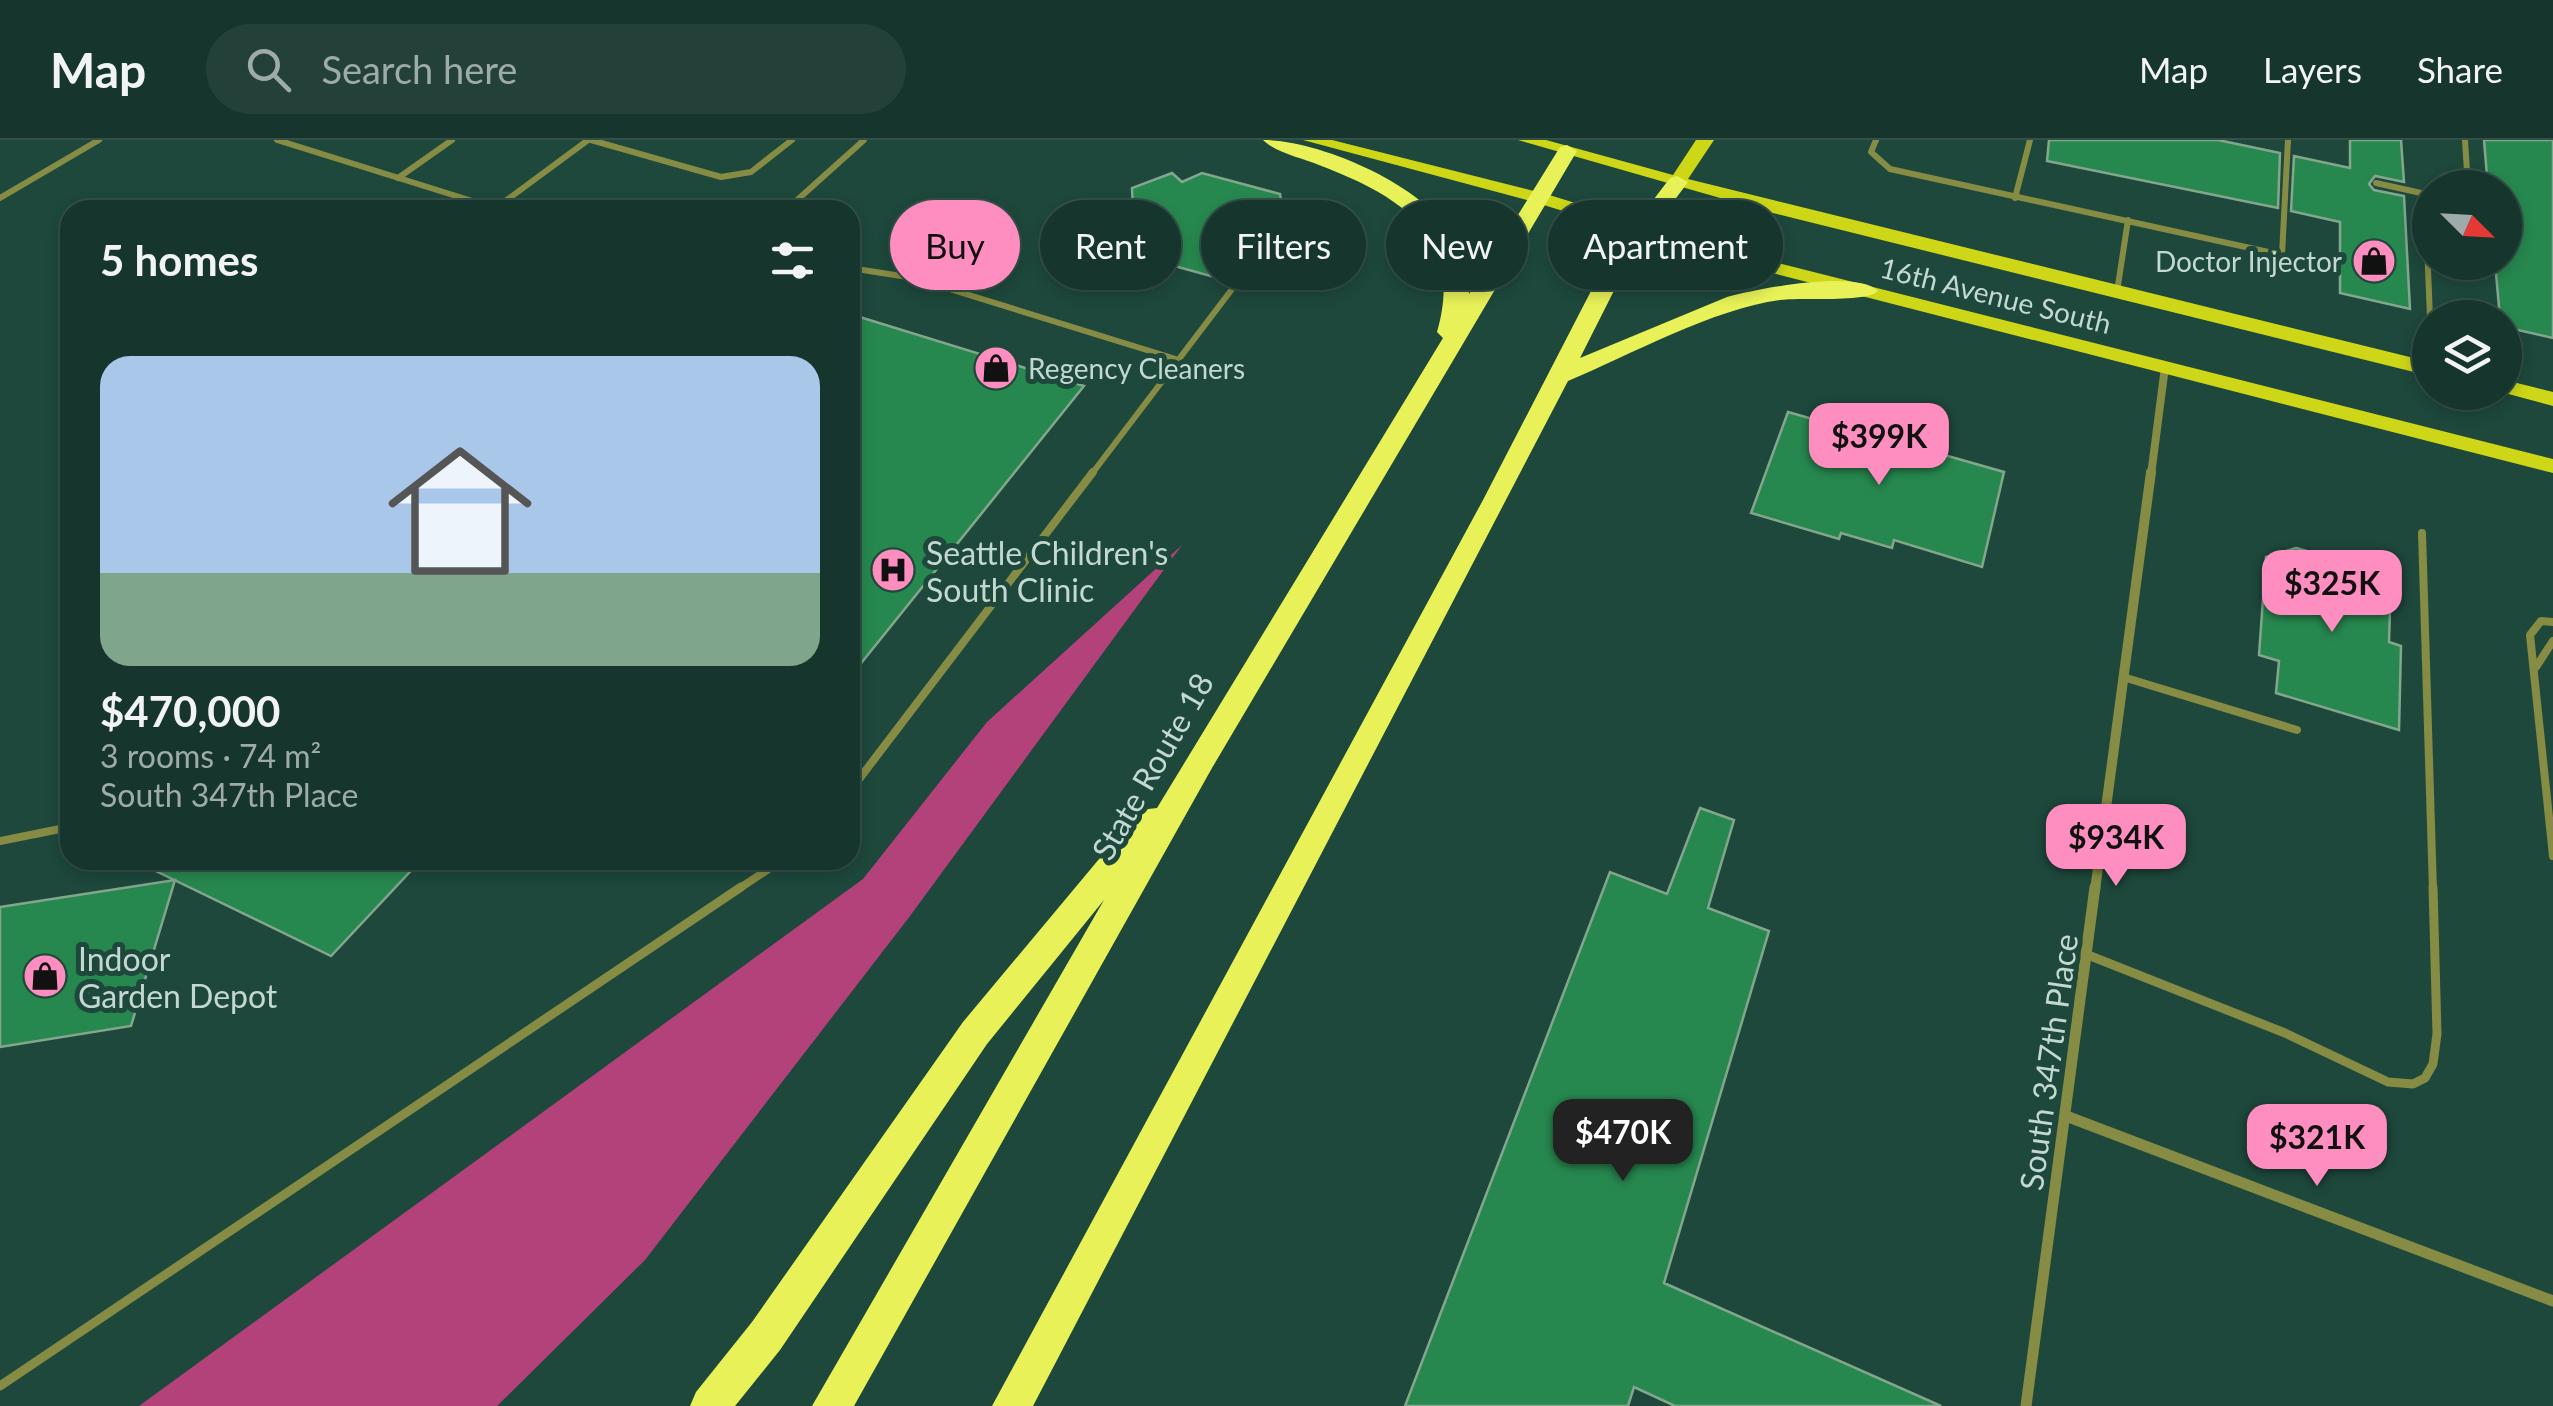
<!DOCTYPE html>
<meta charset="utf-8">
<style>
:root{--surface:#16362d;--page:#234139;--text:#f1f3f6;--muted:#9eabaa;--line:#355049;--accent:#fd8ebf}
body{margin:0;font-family:Lato,sans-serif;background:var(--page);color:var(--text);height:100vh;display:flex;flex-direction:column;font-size:38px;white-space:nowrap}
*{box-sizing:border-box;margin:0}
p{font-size:32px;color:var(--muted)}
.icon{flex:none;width:55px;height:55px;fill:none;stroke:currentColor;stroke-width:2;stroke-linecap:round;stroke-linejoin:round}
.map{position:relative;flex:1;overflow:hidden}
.sheet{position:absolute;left:60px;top:60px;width:800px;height:670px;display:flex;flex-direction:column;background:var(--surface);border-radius:30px;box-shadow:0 5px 15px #0003,0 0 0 2px var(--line)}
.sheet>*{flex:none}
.guide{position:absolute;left:890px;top:60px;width:950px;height:90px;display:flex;gap:20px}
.needle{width:65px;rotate:114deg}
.controls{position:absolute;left:2412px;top:30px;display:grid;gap:20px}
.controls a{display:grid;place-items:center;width:110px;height:110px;border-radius:50%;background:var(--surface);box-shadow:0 5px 15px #0003,0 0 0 2px var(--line);font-size:50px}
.price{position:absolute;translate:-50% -85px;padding:0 22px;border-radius:20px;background:var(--accent);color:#111;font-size:32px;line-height:65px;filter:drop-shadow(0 2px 5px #0008)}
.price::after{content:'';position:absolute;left:50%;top:60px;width:30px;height:22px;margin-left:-15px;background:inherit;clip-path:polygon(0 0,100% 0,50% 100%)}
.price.active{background:#222;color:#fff}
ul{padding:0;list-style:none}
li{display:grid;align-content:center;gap:20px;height:530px;padding:0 40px}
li+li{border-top:2px solid var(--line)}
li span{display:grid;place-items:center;height:310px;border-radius:30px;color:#555}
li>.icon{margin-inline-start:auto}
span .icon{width:180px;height:180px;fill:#fffc;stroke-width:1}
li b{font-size:42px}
h2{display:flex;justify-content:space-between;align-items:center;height:120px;padding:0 40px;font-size:42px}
.tag{padding:0 35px;border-radius:45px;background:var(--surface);box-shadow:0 5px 15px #0003,0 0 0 2px var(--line);font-size:35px;line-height:90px}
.tag.active{background:var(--accent);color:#111}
header{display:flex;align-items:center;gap:60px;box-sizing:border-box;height:140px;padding:0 50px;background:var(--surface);border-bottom:2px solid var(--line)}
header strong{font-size:48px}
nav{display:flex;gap:55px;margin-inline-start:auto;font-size:35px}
.search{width:700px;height:90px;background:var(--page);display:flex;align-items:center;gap:25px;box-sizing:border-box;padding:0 35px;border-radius:55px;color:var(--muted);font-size:38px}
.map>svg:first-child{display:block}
.forest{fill:#b3427a}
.building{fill:#27884f;stroke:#84a68d;stroke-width:2.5}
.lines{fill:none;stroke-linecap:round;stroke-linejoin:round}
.lane-far2{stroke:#868c43;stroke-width:6}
.lane-far1{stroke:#868c43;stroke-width:8}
.lane{stroke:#868c43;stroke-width:9}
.street-far2{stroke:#868c43;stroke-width:8}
.street-far1{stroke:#868c43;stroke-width:10}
.street{stroke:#868c43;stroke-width:11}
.primary{fill:#cdd717;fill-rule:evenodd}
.highway{fill:#e8f258;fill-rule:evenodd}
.labels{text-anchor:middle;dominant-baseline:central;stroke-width:10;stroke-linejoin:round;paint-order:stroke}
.far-poi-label{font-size:28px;fill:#c2d8d0;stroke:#1e483c;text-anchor:end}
.far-street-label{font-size:28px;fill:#c2d8d0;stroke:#1e483c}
.poi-label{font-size:32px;fill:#c2d8d0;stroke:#1e483c;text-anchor:start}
.street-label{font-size:32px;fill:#c2d8d0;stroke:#1e483c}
</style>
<header>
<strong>Map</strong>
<div class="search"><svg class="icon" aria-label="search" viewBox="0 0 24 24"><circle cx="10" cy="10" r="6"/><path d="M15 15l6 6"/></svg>Search here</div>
<nav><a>Map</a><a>Layers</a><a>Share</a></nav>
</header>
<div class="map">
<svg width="2553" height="1266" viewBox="0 0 2553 1266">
<rect width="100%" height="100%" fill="#1e483c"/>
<path class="forest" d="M1182 405 910 776 645 1120 497 1266H139L863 739 987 582Z"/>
<path class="building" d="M2049 0H2218L2280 13 2278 68 2047 21Z
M2350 0H2401L2404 42 2375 36 2369 44 2374 50 2404 56 2410 169 2340 153V82L2291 71 2294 16 2350 28Z
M2484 0H2553V198L2505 187V178H2500L2495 122H2505V48H2488Z
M1172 33 1182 42 1202 33 1280 54 1289 104 1214 137 1135 115 1132 48Z
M850 174 1084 246 850 537Z
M1788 272 1865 294 1870 276 1928 292 1923 309 2004 332 1982 427 1894 400 1892 408 1841 393 1839 399 1751 373Z
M2296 408 2391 435 2389 502 2401 506 2399 590 2276 553 2279 521 2259 515 2266 417Z
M1700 668 1734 680 1708 768 1769 791 1664 1143 1941 1266H1675L1634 1247 1628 1266H1405L1610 732 1667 754Z
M133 720H421L331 816Z
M175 740 131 886 0 907V767Z"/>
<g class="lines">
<path class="lane-far2" d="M277 0 501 70
M591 0 721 37 751 32 792 0
M1876 0 1871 12 1890 29 2282 115 2288 0
M2465 0 2468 48
M398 38 452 0
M2376 43 2430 55
M2425 54 2430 178
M0 58 99 0
M2015 58 2030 0
M496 68 588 0
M786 70 864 0
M850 128 914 138 1179 220
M2117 152 2128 80
M1091 335 1242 136"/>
<path class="lane-far1" d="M2422 393 2433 750
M2553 482 2541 481 2530 495 2553 716
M2536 527 2553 501
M2123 537 2297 590
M850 651 1093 332
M0 701 70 687
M737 750 782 720"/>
<path class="lane" d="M2088 815 2285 893 2388 942 2413 944 2425 938 2433 924 2437 894 2433 747
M0 1246 741 747"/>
<path class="street-far2" d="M2151 335 2165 227"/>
<path class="street-far1" d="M2095 750 2151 332"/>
<path class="street" d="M2066 976 2553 1161
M2026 1266 2095 747"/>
<path class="primary" d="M1303 0H1332L1546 54 1735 112 2553 319V333L1721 120 1534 62Z
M1518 0H1546L1673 35 1696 0H1714L1688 39 2430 222V236L1769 72Z
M2505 240 2553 252V266L2501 252H2505Z"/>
<path class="highway" d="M1263 0C1319 0 1422 44 1452 95 1464 114 1467 132 1469 154L1560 7 1567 5 1577 11 1212 628 854 1266H812L1104 760 987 904 780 1210 735 1266H690L696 1252 752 1182 963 882 1140 670 1157 668 1443 198 1437 192C1465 95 1400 56 1319 25 1302 18 1276 13 1263 0Z
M1677 36 1688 42 1628 123 1580 218 1727 157C1757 149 1856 129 1878 151 1867 163 1801 157 1780 160 1713 169 1632 214 1568 241L1033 1266H992L1483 360 1606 122 1670 38Z"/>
</g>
<defs>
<symbol id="shop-disc" viewBox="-11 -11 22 22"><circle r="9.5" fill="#fd8ebf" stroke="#1e483c"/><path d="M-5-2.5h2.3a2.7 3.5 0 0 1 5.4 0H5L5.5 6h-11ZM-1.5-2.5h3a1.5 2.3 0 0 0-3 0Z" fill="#111"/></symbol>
<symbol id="hospital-disc" viewBox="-11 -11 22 22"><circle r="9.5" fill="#fd8ebf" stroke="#1e483c"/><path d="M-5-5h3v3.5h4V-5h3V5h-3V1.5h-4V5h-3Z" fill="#111"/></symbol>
</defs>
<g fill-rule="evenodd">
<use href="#shop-disc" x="2349" y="96" width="50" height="50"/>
<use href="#shop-disc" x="971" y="203" width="50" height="50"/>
<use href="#hospital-disc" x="868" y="405" width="50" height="50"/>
<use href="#shop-disc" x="20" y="811" width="50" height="50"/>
</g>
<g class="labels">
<g class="far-poi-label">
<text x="2342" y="121">Doctor Injector</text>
<text x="1028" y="228" text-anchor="start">Regency Cleaners</text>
</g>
<g class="far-street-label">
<text transform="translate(1996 155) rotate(14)">16th Avenue South</text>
</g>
<g class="poi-label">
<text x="926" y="412">Seattle Children's<tspan x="926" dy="37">South Clinic</tspan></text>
<text x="78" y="818">Indoor<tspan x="78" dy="37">Garden Depot</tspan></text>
</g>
<g class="street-label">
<text transform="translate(1152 626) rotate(-60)">State Route 18</text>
<text transform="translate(2048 922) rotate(-82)">South 347th Place</text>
</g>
</g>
</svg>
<div class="controls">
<a><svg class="needle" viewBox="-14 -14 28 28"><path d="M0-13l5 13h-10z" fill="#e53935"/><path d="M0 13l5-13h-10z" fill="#9eabaa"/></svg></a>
<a><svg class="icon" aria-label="layers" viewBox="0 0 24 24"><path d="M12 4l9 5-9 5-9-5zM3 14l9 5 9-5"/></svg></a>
</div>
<b class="price" style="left:1879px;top:348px">$399K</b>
<b class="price" style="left:2332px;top:495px">$325K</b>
<b class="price" style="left:2116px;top:749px">$934K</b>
<b class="price active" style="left:1623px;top:1044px">$470K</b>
<b class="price" style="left:2317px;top:1049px">$321K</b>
<div class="guide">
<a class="tag active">Buy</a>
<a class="tag">Rent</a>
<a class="tag">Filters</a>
<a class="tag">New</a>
<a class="tag">Apartment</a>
</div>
<section class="sheet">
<h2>5 homes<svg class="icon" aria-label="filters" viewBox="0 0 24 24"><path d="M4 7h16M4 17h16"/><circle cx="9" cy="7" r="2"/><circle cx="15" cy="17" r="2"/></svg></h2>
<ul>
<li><span style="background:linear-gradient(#a9c7e8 70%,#7fa58c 0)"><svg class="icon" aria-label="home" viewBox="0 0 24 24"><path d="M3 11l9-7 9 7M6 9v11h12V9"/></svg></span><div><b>$470,000</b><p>3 rooms · 74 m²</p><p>South 347th Place</p></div></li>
</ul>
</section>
</div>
